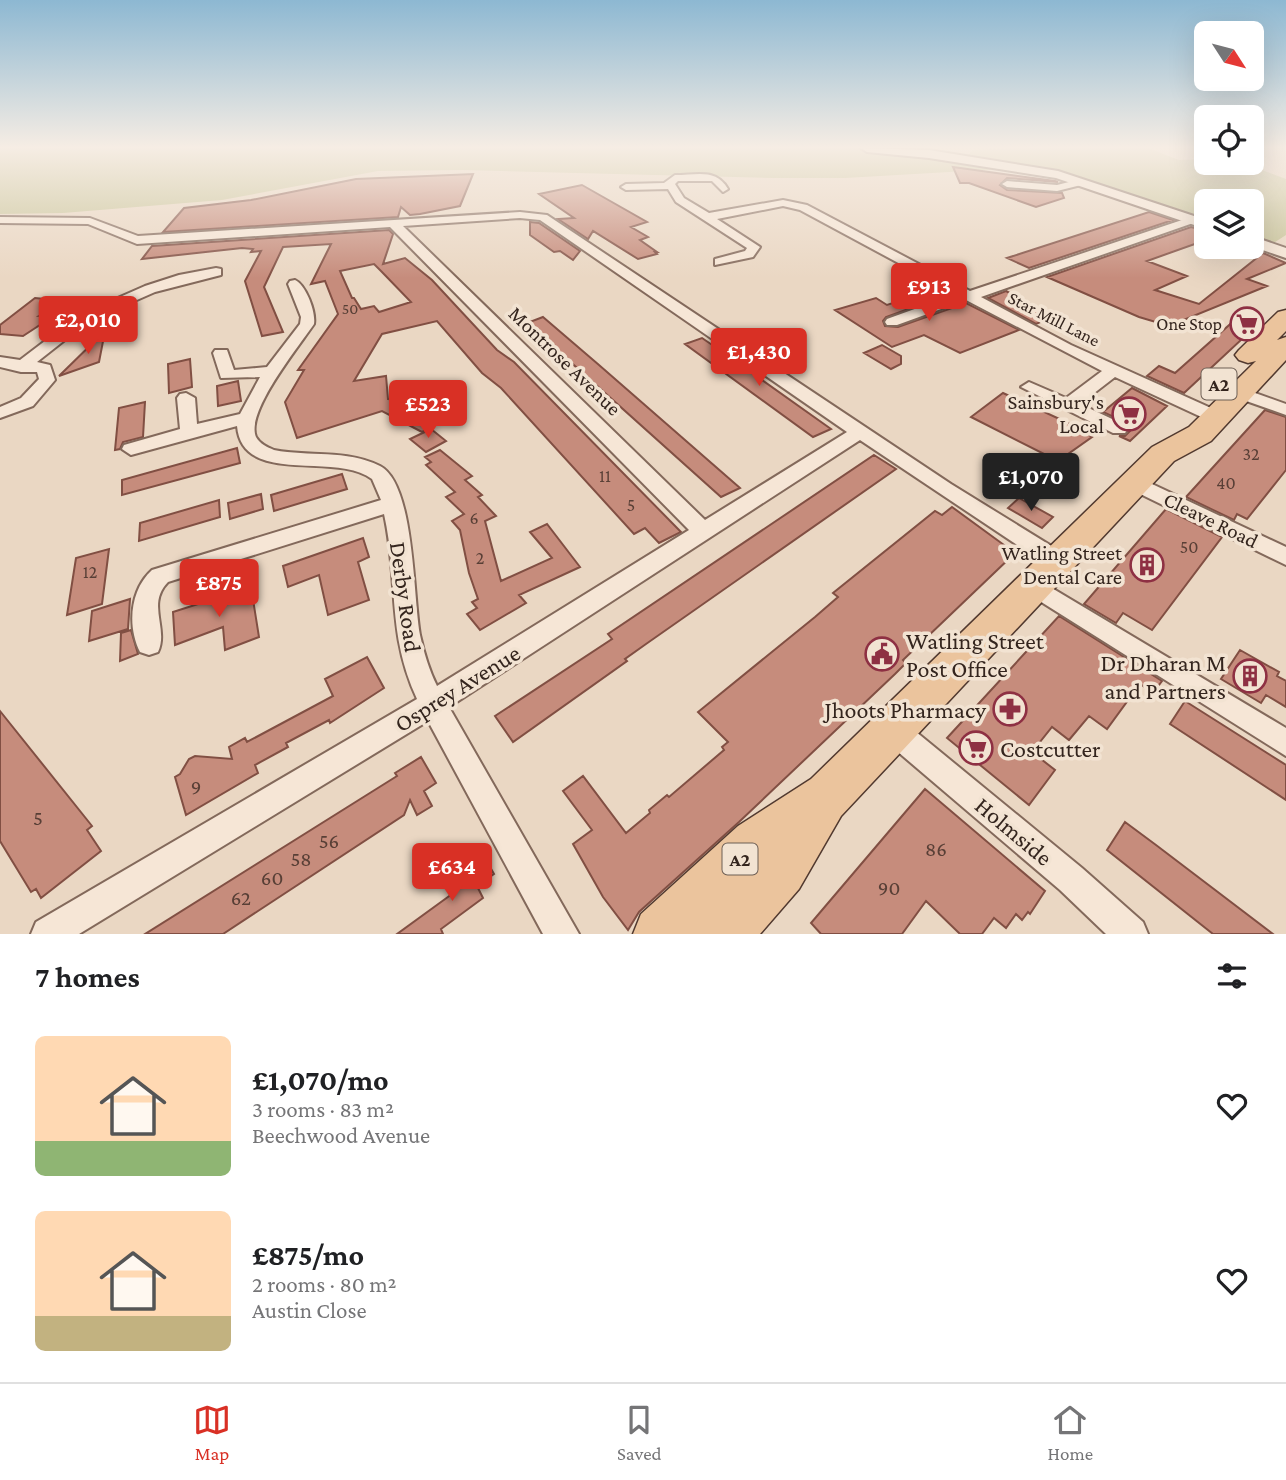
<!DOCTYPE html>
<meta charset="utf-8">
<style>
:root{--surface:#fff;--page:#f2f2f2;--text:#202124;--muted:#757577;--line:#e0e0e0;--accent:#d93025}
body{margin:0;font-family:"Crimson Pro",serif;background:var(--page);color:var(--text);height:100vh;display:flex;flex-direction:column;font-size:26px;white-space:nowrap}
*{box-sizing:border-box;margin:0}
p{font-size:23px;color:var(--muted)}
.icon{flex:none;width:38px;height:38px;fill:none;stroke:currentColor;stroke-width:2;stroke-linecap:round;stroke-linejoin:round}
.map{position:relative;height:934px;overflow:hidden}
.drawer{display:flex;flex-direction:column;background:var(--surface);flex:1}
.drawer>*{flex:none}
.needle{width:46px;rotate:126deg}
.fabs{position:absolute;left:1194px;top:21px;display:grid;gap:14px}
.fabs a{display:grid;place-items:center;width:70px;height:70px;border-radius:10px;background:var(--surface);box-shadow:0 7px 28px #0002;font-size:35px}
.price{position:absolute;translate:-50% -60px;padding:0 16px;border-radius:7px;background:var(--accent);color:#fff;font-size:23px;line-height:46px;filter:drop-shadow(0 2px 4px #0008)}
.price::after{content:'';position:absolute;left:50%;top:42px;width:21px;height:16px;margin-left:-10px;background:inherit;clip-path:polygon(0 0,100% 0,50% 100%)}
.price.on{background:#222;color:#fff}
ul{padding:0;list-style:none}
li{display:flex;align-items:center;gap:21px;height:175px;padding:0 35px}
li span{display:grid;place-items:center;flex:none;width:196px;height:140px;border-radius:10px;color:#555}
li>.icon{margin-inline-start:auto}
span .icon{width:84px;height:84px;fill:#fffc;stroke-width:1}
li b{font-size:30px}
h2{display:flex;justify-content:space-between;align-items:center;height:84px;padding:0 35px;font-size:30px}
.menu{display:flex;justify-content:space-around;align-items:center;height:98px;border-top:2px solid var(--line);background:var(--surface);font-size:19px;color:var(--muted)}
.menu a{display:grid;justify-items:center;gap:4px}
.menu .on{color:var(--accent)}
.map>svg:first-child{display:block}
.green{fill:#c8c498}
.building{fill:#c68c7c;stroke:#814f43;stroke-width:2;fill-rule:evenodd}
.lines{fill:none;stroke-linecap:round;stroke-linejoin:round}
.minor-casing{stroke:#83695b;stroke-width:4}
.tertiary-casing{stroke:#83695b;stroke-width:4}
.primary-casing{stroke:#51392f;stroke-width:3}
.minor{fill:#f6e6d6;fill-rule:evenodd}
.tertiary{fill:#f6e6d6;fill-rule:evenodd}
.primary{fill:#ebc49d;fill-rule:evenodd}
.labels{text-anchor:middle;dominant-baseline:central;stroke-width:7;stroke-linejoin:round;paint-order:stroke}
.far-number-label{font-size:16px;fill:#583f36}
.far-street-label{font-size:18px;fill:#34251e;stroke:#f2e3d2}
.far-poi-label{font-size:18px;fill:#34251e;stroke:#f2e3d2;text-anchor:end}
.number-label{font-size:18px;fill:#583f36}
.shield{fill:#f2e3d2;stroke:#6d5e54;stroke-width:2}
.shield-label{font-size:19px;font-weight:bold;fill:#34251e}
.street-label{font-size:21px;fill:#34251e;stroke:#f2e3d2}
.poi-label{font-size:21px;fill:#34251e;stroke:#f2e3d2;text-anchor:end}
.near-number-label{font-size:21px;fill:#583f36}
.near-street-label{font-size:24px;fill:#34251e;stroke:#f2e3d2}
.near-poi-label{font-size:24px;fill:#34251e;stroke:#f2e3d2;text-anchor:start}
</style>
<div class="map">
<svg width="1286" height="934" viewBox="0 0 1286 934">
<rect width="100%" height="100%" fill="#ead7c3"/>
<path class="green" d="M0 148H850C902 153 954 160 1005 168 1024 171 1047 172 1063 181L1001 169 845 178H772L463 170 378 171 222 200 63 213 0 214Z
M1032 148H1148L1179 160 1206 159V163H1243L1286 179V235L1272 244 1251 237V201H1206V221L1062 172 968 156 972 150Z"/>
<path class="building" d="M953 167 1055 181 1058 182 1007 178 1000 185 1007 190 1062 193 1064 198 1036 207 969 183H960Z
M473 174 460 206 420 214 410 215 401 207 398 217 163 232 184 208 251 200 356 179Z
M582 185 647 222 631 227 648 237 640 240 657 252H655L657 254 638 259 593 231 588 239 558 219 574 218 539 194Z
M1149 212 1173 220 1029 268 1007 258Z
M530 222 539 223 580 251 573 260 560 251 554 252 530 235Z
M1191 227 1206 231V240L1147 261 1187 276 1155 290 1199 304 1263 253 1286 263 1247 279 1267 286 1169 326 1139 317 1047 277Z
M389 230 393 234 383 264 405 258 432 280 497 350 514 362 681 532 659 543 645 528 634 534 501 388 482 373 437 321 382 334 354 381 386 376 388 399 406 400 411 397 440 412 434 416 441 420 422 432 382 411 297 438 285 402 304 370H298L338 314 325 281 311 284 331 244 283 247 264 287 283 332 262 336 245 281 261 251 251 252 253 249 242 248 142 259 152 246ZM374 264 381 271 411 302 379 312 374 306 361 309 354 298H352L340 271Z
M939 288 950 294 886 317 883 321 885 326 898 327 966 303 1019 330 960 353 924 335 892 347 835 310 876 298 887 305Z
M1006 291 1017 297 1055 316 1036 324 988 298Z
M35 298 64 301 39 316 52 317 23 336 0 334V325Z
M543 317 599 365 740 488 721 497 527 323Z
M1236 319 1256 326 1184 393 1147 376 1159 366 1175 373Z
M105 331 99 362 59 376Z
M702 338 721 351 831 429 813 437 685 344Z
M882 345 901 356V364L891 369 864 353Z
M190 359 192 387 169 393 168 364Z
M238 381 241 401 218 406 217 386Z
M1132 388 1167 406 1130 441 1119 436H1125L1130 431 1127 423 1103 412Z
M1003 393 1066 422 1092 437 1058 461 971 417Z
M145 402 143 437 123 442 120 449 115 450 119 408Z
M1265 410 1286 417V470L1247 519 1237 514 1234 520 1186 497Z
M431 429 446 441 426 452 410 439Z
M237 448 240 463 122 495V480Z
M440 450 472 476 465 480 482 495 478 497 496 516 485 521 501 581 552 558 530 532 547 524 580 567 519 595 526 603 480 630 467 614 477 608 472 602 478 599 469 573 460 530 452 521 464 514 446 497 455 492 426 465 431 462 425 457Z
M874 455 896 469 646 644 625 659 627 661 513 742 495 716 612 639 608 634Z
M342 474 347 489 274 511 271 495Z
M261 494 263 509 230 519 228 503Z
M1019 498 1053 517 1042 528 1008 508Z
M219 500 220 517 139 541 140 523Z
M952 507 1015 553 903 660 906 663 895 674 739 822 639 912 628 930 603 897 573 844 592 830 563 791 583 776 626 833 650 813 649 810 667 795 669 797 724 750 722 747 728 742 698 712 815 617 838 597 833 593 935 511 942 515Z
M1166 509 1222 537 1152 630 1123 613 1116 623 1084 604Z
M363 538 369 557 358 562 369 600 328 615 319 575 288 587 283 566Z
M109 549 102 604 67 615 76 558Z
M251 587 259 637 225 650 223 627 175 645 173 612Z
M130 599 128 629 89 641 92 611Z
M1059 616 1162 681 1153 693 1140 684 1107 729 1089 716 1069 740 1052 727 1032 752 1055 770 1029 805 947 738Z
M131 630 138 654 120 661 121 633Z
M1240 650 1279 672 1277 676 1286 681V707L1266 695 1261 703 1221 679Z
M367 657 384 688 330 723 329 720 286 743 288 747 255 765 258 773 186 815 175 777 180 774 189 759 195 756 232 759 229 747 245 738 247 742 333 696 325 679Z
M1185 701 1286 765V800L1170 724Z
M0 711 92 826 87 830 101 851 41 898 36 889 31 892 0 841Z
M421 757 436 783 424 791 432 806 417 815 410 800 404 815 223 934H145L397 776 395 773Z
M925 789 1045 891 1030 914 1028 912 1022 920 1016 914 1006 928 994 918 982 934H960L926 901 902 934H821L811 923Z
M1125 822 1156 845 1273 934H1213L1107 850Z
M486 860 494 874 477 886 483 898 441 929 443 934H397L452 894 448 887Z"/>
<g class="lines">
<defs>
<path id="minor" d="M675 175C697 175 716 168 728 189L723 192 712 181H678L675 184 684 198 709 213 783 200 807 205 970 291 1188 218H1196V222L981 297 1071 345 1222 413 1225 417 1216 422 1210 421 1115 377 1080 404 1125 425 1128 429 1125 433H1113L1021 387 1029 382 1066 398 1102 371 966 300 897 325H887L885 322 887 319 956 294 800 210 783 206 717 219 760 247 753 257 715 265V259L745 251 747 248 676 202 668 189 626 190 621 187 626 184 664 183Z
M1081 179 1086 182 1085 184 1057 191 1007 187 1002 184 1007 181 1057 185Z
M520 212 547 215 951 484 1066 555 1069 561 1066 567 1058 569 1050 567 860 440 449 707 579 934H543L428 721 79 934H31L36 922 417 699C386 632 399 581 384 514L168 582C146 604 169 629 158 652L149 655 140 652C127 626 130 590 152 570L381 500 372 479C336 451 242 487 237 426L131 455 122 449 124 445 180 429 177 398 180 394 186 393 195 398 197 424 240 414 260 377 221 378 213 353 215 350H227L234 370 267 367 300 324 301 317 288 284 290 281 295 280C306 285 316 312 314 324 300 345 245 412 256 437 260 444 267 447 274 450 309 457 346 449 380 466 415 484 413 598 420 635 424 653 429 670 437 686L689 530 390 227 137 244 88 224 0 223V217L90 218 138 236ZM520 218 540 220 847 432 705 520 403 226Z
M216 268 221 269V275L155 292 89 321 37 362 50 365 55 380 33 406 0 418V407L21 398 39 379 37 372H21L0 367V357L20 360 79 315 145 286 179 275Z
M1241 388 1286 404V415L1235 397 1233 393 1235 389Z
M1135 476 1286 547V565L1128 488 1125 483 1128 478Z
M1035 578 1286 728V756L1027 593 1024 587 1027 581Z
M894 718 904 722 1082 868 1143 922 1148 934H1106L1060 890 884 740 880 731 884 722Z"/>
<path id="tertiary" d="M861 148 929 150 1058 171 1206 220V229L1056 178 929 158 867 152Z
M1251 236 1286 248V258L1251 246Z"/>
<path id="primary" d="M1286 310V331L1277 340 1286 337V360L1211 441 1174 461 841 816 799 889 760 934H633L641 914 738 826 811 779 1152 447 1189 427 1256 361 1248 363 1239 360 1235 355 1239 350 1278 312Z"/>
</defs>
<use href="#minor" class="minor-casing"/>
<use href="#tertiary" class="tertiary-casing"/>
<use href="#primary" class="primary-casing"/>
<use href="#minor" class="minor"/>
<use href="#tertiary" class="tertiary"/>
<use href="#primary" class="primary"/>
</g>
<linearGradient id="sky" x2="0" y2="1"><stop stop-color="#8db8d2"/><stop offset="0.53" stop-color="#f6ede4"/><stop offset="1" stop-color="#f6ede4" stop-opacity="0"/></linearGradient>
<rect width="1286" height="278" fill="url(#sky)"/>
<defs>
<symbol id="supermarket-ring" viewBox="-11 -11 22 22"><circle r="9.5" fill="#f2e3d2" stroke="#8e3043" stroke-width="1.5"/><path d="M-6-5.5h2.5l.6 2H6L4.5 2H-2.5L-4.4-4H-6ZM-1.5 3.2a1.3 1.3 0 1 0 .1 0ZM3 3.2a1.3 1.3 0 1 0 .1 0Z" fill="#8e3043"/></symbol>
<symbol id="building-ring" viewBox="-11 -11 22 22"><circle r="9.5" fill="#f2e3d2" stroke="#8e3043" stroke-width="1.5"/><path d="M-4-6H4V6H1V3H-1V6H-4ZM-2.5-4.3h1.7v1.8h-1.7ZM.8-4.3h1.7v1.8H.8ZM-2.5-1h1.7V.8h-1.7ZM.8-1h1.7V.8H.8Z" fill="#8e3043"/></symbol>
<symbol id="civic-ring" viewBox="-11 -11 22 22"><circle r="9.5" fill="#f2e3d2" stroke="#8e3043" stroke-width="1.5"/><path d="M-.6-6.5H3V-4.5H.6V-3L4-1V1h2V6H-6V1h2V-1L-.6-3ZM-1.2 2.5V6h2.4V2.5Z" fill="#8e3043"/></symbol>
<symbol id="pharmacy-ring" viewBox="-11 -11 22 22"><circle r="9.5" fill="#f2e3d2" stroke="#8e3043" stroke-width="1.5"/><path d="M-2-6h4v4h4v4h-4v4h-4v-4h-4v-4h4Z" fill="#8e3043"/></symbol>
</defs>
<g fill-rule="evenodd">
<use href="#supermarket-ring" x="1228" y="305" width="38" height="38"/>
<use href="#supermarket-ring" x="1110" y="395" width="38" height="38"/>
<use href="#building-ring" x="1128" y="546" width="38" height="38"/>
<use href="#civic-ring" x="863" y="635" width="38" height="38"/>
<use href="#building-ring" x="1231" y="657" width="38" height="38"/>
<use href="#pharmacy-ring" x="991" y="690" width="38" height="38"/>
<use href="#supermarket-ring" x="957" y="729" width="38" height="38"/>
</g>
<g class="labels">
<g class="far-number-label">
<text x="350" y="308">50</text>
</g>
<g class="far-street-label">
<text transform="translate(1054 319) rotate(27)">Star Mill Lane</text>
</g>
<g class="far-poi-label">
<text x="1222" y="324">One Stop</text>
</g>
<g class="number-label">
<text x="1251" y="454">32</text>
<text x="605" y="476">11</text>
<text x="1226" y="483">40</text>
<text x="631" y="505">5</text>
<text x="474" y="518">6</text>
<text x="1189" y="547">50</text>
<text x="480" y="558">2</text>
<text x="90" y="572">12</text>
</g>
<g class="shield">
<rect x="1201.5" y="368.5" width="35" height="31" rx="5"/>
<rect x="722.5" y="843.5" width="35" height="31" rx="5"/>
</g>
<g class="shield-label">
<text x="1219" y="384">A2</text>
<text x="740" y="859">A2</text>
</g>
<g class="street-label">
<text transform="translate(565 361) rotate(44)">Montrose Avenue</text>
<text transform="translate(1211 520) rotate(26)">Cleave Road</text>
</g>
<g class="poi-label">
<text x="1104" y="402">Sainsbury's<tspan x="1104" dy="24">Local</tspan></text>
<text x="1122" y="553">Watling Street<tspan x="1122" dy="24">Dental Care</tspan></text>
</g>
<g class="near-number-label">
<text x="196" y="787">9</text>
<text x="38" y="818">5</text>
<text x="329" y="841">56</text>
<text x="936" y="849">86</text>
<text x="301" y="859">58</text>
<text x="272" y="878">60</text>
<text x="889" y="888">90</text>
<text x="241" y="898">62</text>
</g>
<g class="near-street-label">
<text transform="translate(406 597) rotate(82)">Derby Road</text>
<text transform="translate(457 688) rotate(-32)">Osprey Avenue</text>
<text transform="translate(1014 831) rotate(40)">Holmside</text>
</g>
<g class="near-poi-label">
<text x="906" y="640">Watling Street<tspan x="906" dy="28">Post Office</tspan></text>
<text x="1226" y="662" text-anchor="end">Dr Dharan M<tspan x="1226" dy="28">and Partners</tspan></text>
<text x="986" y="709" text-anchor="end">Jhoots Pharmacy</text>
<text x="1000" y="748">Costcutter</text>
</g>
</g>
</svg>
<div class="fabs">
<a><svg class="needle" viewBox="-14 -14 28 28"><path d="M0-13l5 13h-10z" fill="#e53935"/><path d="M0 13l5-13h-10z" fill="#757577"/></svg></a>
<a><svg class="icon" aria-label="locate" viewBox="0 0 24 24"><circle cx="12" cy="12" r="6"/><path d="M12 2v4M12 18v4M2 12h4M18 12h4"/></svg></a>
<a><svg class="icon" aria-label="layers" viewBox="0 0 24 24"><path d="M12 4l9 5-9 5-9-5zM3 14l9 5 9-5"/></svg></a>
</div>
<b class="price" style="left:929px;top:323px">£913</b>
<b class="price" style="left:88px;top:356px">£2,010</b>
<b class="price" style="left:759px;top:388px">£1,430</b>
<b class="price" style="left:428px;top:440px">£523</b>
<b class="price on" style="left:1031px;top:513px">£1,070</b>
<b class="price" style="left:219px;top:619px">£875</b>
<b class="price" style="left:452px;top:903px">£634</b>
</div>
<section class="drawer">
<h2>7 homes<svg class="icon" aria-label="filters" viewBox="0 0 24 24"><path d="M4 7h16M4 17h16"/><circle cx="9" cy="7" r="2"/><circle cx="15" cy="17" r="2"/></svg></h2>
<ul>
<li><span style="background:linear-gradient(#ffd9b3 75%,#8fb573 0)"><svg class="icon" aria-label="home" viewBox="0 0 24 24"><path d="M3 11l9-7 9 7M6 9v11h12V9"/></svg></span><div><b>£1,070/mo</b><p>3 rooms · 83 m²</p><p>Beechwood Avenue</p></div><svg class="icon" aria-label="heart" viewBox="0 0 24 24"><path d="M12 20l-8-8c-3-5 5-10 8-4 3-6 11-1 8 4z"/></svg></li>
<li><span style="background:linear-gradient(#ffd9b3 75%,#c2b280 0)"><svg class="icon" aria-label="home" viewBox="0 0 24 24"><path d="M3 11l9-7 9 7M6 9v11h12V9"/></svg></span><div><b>£875/mo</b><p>2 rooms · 80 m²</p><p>Austin Close</p></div><svg class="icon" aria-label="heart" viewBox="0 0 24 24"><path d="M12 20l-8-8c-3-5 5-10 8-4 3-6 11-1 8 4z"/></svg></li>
</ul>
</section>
<nav class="menu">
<a class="on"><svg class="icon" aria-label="map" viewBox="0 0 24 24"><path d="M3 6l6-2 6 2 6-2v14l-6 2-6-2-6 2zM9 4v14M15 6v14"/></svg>Map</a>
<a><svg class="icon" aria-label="saved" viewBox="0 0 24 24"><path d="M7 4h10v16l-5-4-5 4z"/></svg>Saved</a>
<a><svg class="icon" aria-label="home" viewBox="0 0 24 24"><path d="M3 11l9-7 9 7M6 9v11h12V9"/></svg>Home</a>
</nav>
